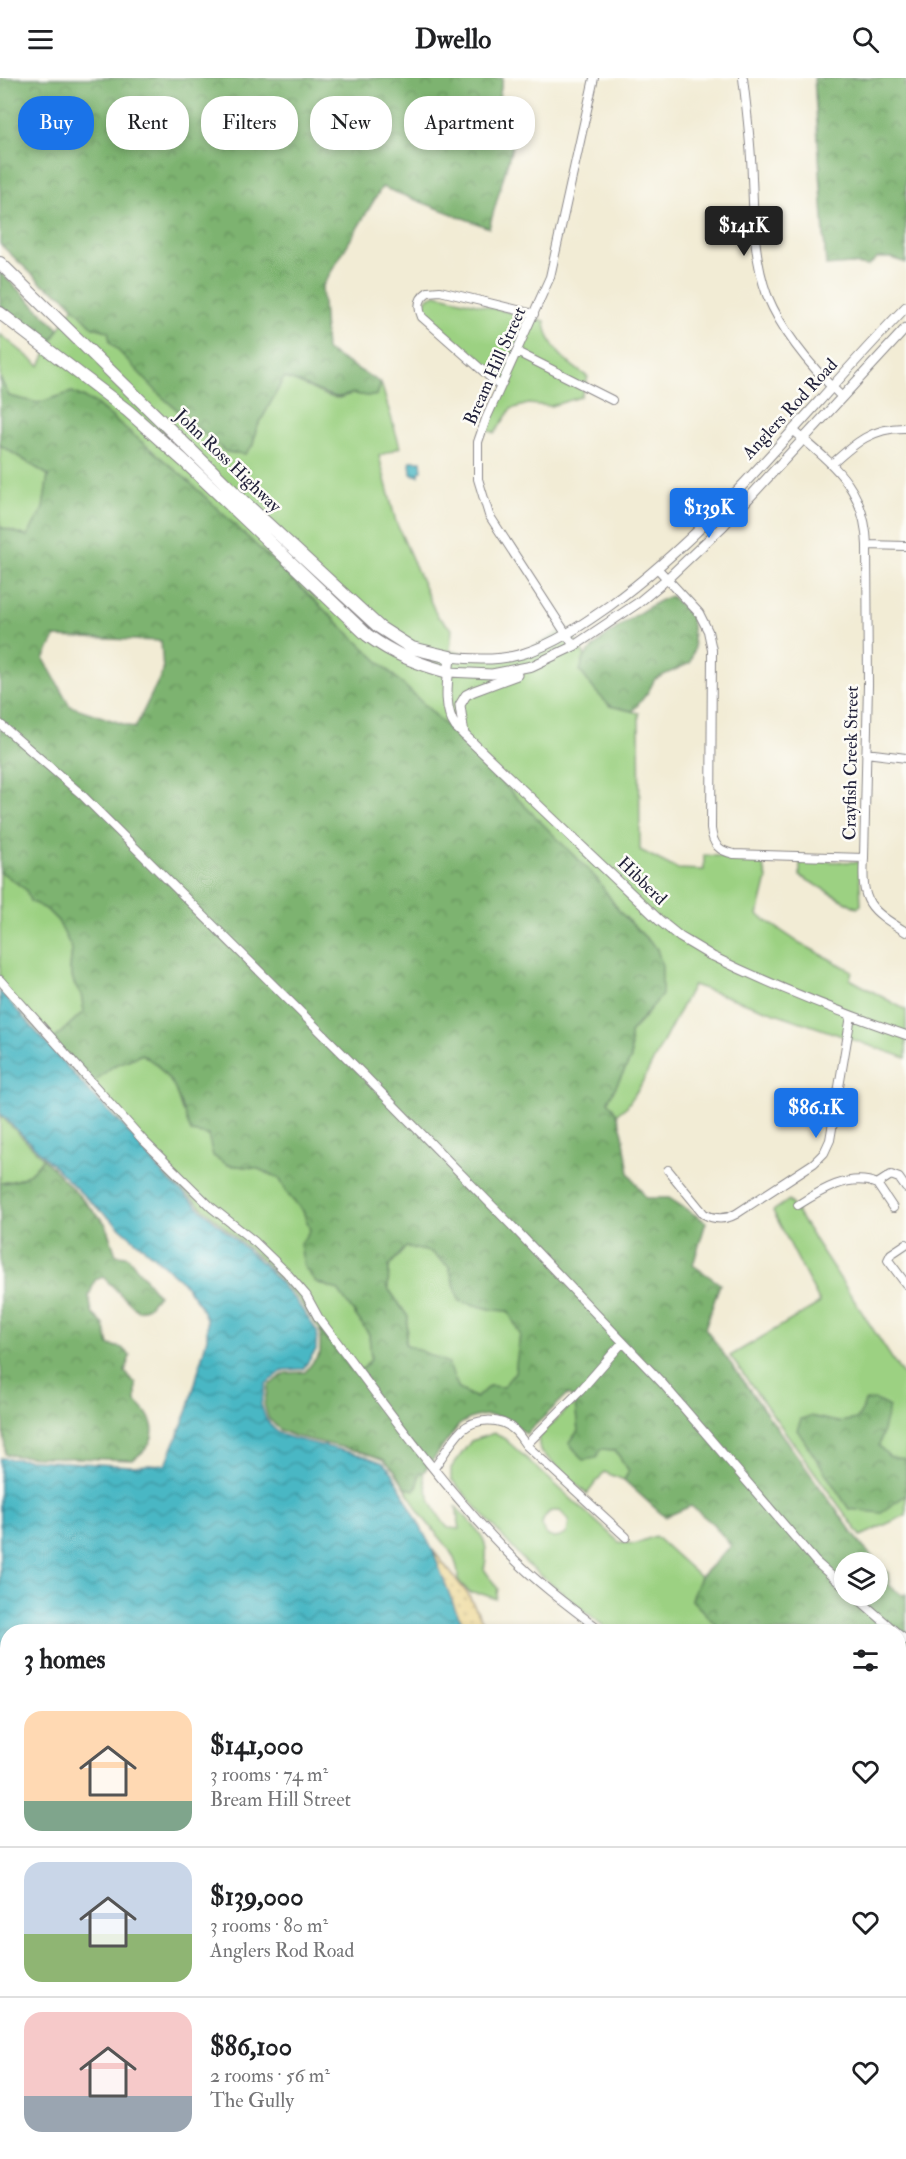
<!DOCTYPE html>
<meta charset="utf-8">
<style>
:root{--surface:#fff;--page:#f2f2f2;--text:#202124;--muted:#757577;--line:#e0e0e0;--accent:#1a73e8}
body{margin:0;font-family:"IM FELL Double Pica",serif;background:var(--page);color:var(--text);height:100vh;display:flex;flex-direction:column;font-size:22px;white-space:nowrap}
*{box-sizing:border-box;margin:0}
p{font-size:20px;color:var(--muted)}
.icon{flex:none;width:33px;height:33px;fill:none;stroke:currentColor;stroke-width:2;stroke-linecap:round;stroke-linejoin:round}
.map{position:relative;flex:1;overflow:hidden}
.drawer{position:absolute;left:0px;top:1546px;width:906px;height:536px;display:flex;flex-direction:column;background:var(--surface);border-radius:24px 24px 0 0;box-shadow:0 3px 9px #0003}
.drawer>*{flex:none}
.guide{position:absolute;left:18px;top:18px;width:600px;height:54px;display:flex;gap:12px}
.buttons{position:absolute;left:834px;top:1474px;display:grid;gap:12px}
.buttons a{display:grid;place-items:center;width:54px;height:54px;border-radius:50%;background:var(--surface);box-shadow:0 3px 9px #0003;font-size:30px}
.price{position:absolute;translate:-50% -51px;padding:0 14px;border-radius:6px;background:var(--accent);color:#fff;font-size:20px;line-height:39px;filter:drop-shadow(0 2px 3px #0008)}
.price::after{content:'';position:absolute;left:50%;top:36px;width:18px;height:14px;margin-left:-9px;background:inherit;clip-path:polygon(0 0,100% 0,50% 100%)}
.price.on{background:#222;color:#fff}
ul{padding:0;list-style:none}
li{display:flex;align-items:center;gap:18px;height:150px;padding:0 24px}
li+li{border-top:2px solid var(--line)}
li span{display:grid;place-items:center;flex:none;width:168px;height:120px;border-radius:18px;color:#555}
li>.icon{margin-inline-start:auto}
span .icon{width:72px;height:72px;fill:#fffc;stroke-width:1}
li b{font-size:26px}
h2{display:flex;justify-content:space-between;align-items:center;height:72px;padding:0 24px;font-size:26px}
.tag{padding:0 21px;border-radius:24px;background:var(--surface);box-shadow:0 3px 9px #0003;font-size:21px;line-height:54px}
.tag.on{background:var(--accent);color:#fff}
header{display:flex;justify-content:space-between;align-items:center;height:78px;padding:0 24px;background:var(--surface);font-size:27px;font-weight:800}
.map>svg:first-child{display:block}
.grass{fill:#9cd182;stroke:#5f7a5e;stroke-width:1.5;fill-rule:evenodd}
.forest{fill:url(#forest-crowns);stroke:#506a56;stroke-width:1.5;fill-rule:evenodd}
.sand{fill:url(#sand-dots);stroke:#887e6c;stroke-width:1.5}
.water{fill:url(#water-waves);stroke:#366c80;stroke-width:1.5}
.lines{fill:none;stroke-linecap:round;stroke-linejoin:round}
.minor-casing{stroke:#8a8788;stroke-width:10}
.tertiary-casing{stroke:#8a8788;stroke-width:11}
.primary-casing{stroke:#8a8788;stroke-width:14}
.minor{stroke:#fff;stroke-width:8}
.tertiary{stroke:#fff;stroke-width:9}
.primary{stroke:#fff;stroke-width:12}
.labels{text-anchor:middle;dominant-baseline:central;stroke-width:5;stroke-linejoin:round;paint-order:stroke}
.street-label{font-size:18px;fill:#22223b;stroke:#fdfcf7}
</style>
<header><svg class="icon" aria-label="menu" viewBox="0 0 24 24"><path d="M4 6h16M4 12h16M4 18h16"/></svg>Dwello<svg class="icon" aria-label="search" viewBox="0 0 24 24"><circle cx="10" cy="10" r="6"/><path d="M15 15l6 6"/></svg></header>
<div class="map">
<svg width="906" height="2081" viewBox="0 0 906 2081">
<defs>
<pattern id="forest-crowns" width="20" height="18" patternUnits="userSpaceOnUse" patternTransform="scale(1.5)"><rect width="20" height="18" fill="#7db370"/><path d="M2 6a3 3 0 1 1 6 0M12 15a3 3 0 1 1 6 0" fill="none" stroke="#66915d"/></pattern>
<pattern id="sand-dots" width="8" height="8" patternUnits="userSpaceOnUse" patternTransform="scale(1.5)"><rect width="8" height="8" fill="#eeda9e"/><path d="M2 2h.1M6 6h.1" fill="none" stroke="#ccbb89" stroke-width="1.8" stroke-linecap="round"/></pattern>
<pattern id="water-waves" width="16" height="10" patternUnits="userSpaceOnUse" patternTransform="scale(1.5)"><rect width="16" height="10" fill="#49b7c4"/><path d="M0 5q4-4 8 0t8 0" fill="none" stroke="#3c94a0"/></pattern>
</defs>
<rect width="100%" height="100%" fill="#fdfcf7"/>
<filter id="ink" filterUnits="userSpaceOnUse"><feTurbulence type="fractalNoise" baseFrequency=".0167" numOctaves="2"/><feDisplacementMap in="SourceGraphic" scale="12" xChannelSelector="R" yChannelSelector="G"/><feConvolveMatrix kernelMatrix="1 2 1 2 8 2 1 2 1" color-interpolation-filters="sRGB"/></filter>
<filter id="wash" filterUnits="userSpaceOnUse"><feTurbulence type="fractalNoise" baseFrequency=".008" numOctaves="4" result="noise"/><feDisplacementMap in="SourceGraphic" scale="24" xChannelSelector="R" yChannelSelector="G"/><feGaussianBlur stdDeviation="1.35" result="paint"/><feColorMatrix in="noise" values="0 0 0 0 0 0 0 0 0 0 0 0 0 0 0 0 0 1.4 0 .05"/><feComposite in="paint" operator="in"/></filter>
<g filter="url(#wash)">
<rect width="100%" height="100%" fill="#f2ecd5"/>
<path class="grass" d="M436 216 545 243C546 268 568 286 588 299L581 319 551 328 528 326 511 331 495 355 486 351 506 307 425 237C421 227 425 219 436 216Z
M74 228 93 249 108 253 160 317 226 374 245 376 253 367 256 352 284 300C302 303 322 320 339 320 344 319 348 316 353 316 363 316 368 320 377 317L381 305 400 369 379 378 396 444 437 538 452 551 450 573C477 578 509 578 535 568 546 564 557 555 567 549L585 578 581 593 610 628 639 635 640 772 677 791 704 792V777L761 781 767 800 758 837 798 864 852 893 850 901 906 932V980L693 907 639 1010 627 1028 617 1036 608 1023 631 980 630 955 647 937 657 871 619 833 597 801 431 633 185 400 95 325 72 314 38 325 9 318 0 300V256L40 288 50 266Z
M0 367 48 397 43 431 27 459 0 449Z
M800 783 859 784 861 827 857 830 800 798Z
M0 793 27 812 30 823 46 831 58 843 72 871 70 891 74 905 81 916 84 933 50 965 0 909Z
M143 976 158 988 174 1008 182 1033 208 1057 228 1087 256 1090 279 1100 289 1118 303 1133 310 1152 301 1167 316 1204 338 1212 369 1256 371 1281 364 1290 353 1294 336 1274 299 1222 265 1185 169 1100 127 1048 89 1008 113 988Z
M0 1037 43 1080C30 1098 23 1103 0 1105Z
M789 1122 906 1302V1437L861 1458 730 1278 820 1225 773 1133Z
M406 1169 431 1174 449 1189 459 1223 494 1232 508 1233 520 1256 516 1294 503 1309 489 1308 476 1320 459 1311 448 1285 405 1266 408 1239 388 1210 389 1188Z
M575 1323 578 1353 569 1365 583 1382 601 1371 615 1372 629 1393 624 1402 604 1394 587 1416 540 1373 538 1360Z
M494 1355 505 1361 619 1464 634 1466 655 1458 700 1499 691 1521 719 1550 725 1554H611L527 1486 451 1401V1390L471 1363ZM551 1433H560L569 1442 567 1455C549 1470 531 1446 551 1433Z
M419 1393 423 1395C426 1415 435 1435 448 1450L460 1451 456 1429C475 1449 493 1461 484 1491L498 1511 496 1521 482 1516 470 1515 458 1502C460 1473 433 1455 419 1434 414 1426 410 1417 405 1409L415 1411 418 1407Z"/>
<path class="forest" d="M0 0H503L498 24 523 30 489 150 382 109 322 209 326 272 381 305 377 317C369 320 363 317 355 316 348 315 343 320 337 319 318 316 303 303 284 300L256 352 253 367 245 376 226 374 160 317 110 264 108 253 93 249 63 218 42 206 0 166Z
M814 0H906V185L891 180H878L868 188 850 186 826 188Z
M0 194 59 251 50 266 0 228Z
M0 300 9 318 38 325 72 314 95 325 185 400 431 633 597 801 619 833 657 871 662 888V917L630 955 631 980 608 1023 617 1036 623 1056 629 1095 646 1120H669L706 1144 693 1187 720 1206 705 1250 863 1469 888 1495 889 1507 902 1517 906 1516V1576L899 1573 898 1554H725L719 1550 691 1521 700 1499 731 1468 713 1446 691 1428 665 1439 624 1402 629 1393 615 1372 601 1371 596 1380 583 1382 569 1365 578 1353 575 1324 568 1316 526 1356C506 1337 483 1330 459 1347L423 1395 419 1394 418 1407 414 1412 405 1409 395 1393 384 1382 366 1375 294 1358 280 1352 268 1340 264 1326 268 1308 285 1295 305 1294 320 1275V1252L353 1294 364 1290 371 1281 369 1256 338 1212 316 1204 304 1189 300 1167 310 1152 303 1133 289 1118 279 1100 256 1090 228 1087 213 1078 208 1057 191 1054 174 1008 158 988 142 976 113 988 89 1008 50 965 84 933 81 916 74 905 70 891 72 871 58 843 46 831 30 823 26 812 0 793V449L27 458 43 431 48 397 0 367ZM55 559 161 563 163 593 135 650 70 628 44 581ZM406 1169 431 1174 449 1189 459 1223 494 1232 508 1233 520 1256 515 1294 503 1309 489 1308 476 1320 459 1311 448 1285 405 1266 408 1239 388 1210 389 1188ZM844 1485H878V1518H844Z
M671 518 691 538 694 571 690 585 655 601 648 614 633 633 610 628 596 614 580 593C582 587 583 580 587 576 600 560 652 524 671 518Z
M43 1080 105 1145 116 1177 127 1178 158 1217 148 1229 138 1233 103 1199 95 1202 89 1218 92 1235 104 1247 109 1267 122 1270 130 1278 125 1294 136 1306V1324C149 1335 160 1352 147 1369 144 1374 137 1378 133 1382L17 1378 5 1376 0 1270V1105C23 1103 30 1098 43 1080Z
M876 1322 889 1329 879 1368 890 1379 906 1381V1417L880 1435 849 1431 797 1352 801 1341 810 1338 838 1344 857 1341 862 1333 865 1323Z
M906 1613V1789L898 1783V1617L904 1619Z"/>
<path class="sand" d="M432 1471 467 1515 489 1554H468L455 1531Z
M7 1617V1867L0 1866V1631Z"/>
<path class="water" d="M421 383 422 393 419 394V398L411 396 410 383Z
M0 913 86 1010 125 1050 167 1101 263 1186 296 1223 317 1253 316 1272 303 1291 284 1292 266 1306 261 1326 266 1341 278 1355 292 1360 365 1378 383 1385 392 1394 432 1471 455 1531 468 1554H8L7 1617 0 1631V1380L132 1388 166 1386 188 1332 207 1260V1243L200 1227 183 1204 86 1120 0 1035Z
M0 1866 8 1867V2074H292L293 2081H0Z
M304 2075V2074L846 2075 844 2081H305Z"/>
</g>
<g filter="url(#ink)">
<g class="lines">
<defs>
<path id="minor" d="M743 0C747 33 751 66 752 100 754 140 753 178 767 217 783 256 812 290 842 319
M517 274 612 322
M500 308 422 239C417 228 419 220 428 214L440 213 534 236
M832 386C855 365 873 349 906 350
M867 467 906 468
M657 490 699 535 708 553 712 572 711 751C713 767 719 773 734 776L864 780 868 607 867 467C865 409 833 387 793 352
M574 568 489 437 478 401V364L486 341 550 199 594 0
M0 646 80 715 364 997 515 1151 663 1306 816 1484 844 1509
M866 675 906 680
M864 780C861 825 869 831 906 854
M710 877C773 908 839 934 906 957
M0 902 143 1062 211 1129 255 1164 286 1194 306 1217 318 1239C379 1319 437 1403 508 1475 537 1505 570 1529 603 1554
M668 1092 704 1136C715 1142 725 1142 736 1136L814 1085 824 1075 830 1062 851 938
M877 1106 893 1130
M798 1127C820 1113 850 1094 877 1106L891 1097 899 1100 906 1110
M906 1166 891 1176 888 1182 906 1206
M526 1367 580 1313 623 1264
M434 1390C443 1378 451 1363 462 1352 475 1340 501 1339 514 1352 519 1356 522 1362 526 1367L626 1459
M855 1518 896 1554
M898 1556 906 1562
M898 1805 906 1810"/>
<path id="tertiary" d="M448 594 492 596 532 588 574 568 638 525 667 501 723 448 906 250
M464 657 460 627 466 617 474 613 517 597
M710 877 680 859 659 842 456 649C442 630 448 601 450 579 474 582 498 583 522 576 553 567 582 547 609 528 723 445 808 329 906 229"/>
<path id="primary" d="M0 185 246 426 379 549 412 570 450 579
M0 235 128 333 184 383 367 557C393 576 418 586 448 594"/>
</defs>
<use href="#minor" class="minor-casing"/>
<use href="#tertiary" class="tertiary-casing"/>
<use href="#primary" class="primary-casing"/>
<use href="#minor" class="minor"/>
<use href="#tertiary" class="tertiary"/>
<use href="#primary" class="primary"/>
</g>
</g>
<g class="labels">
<g class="street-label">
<text transform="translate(495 288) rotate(-66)">Bream Hill Street</text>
<text transform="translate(790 331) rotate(-47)">Anglers Rod Road</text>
<text transform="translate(228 383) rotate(44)">John Ross Highway</text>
<text transform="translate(851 685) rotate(-89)">Crayfish Creek Street</text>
<text transform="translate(642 803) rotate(44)">Hibberd</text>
</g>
</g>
</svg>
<div class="buttons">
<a><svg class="icon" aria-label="layers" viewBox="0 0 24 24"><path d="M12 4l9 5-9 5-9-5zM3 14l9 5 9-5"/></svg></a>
</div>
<b class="price on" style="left:744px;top:179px">$141K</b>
<b class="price" style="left:709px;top:461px">$139K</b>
<b class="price" style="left:816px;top:1061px">$86.1K</b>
<div class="guide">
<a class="tag on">Buy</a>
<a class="tag">Rent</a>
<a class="tag">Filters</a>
<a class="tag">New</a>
<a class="tag">Apartment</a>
</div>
<section class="drawer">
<h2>3 homes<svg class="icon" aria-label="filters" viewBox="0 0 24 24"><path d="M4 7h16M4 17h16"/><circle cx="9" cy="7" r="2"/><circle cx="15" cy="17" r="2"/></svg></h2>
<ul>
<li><span style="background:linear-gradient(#ffd9b3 75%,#7fa58c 0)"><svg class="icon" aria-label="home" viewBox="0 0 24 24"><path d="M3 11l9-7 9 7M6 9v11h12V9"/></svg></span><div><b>$141,000</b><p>3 rooms · 74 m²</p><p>Bream Hill Street</p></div><svg class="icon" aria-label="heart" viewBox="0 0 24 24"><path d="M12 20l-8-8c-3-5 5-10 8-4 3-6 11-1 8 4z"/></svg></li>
<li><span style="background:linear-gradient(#c9d6e8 60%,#8fb573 0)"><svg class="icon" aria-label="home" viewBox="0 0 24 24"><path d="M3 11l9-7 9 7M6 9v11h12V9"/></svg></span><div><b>$139,000</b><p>3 rooms · 80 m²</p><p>Anglers Rod Road</p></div><svg class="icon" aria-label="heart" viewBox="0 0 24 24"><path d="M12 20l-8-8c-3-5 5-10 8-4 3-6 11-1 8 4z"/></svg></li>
<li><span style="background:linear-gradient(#f6c9c9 70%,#9aa5b1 0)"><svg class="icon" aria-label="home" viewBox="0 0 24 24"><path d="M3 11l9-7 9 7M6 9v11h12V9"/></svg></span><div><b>$86,100</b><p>2 rooms · 56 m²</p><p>The Gully</p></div><svg class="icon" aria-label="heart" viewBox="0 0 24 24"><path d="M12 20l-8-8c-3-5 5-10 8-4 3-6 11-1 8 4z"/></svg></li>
</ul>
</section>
</div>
